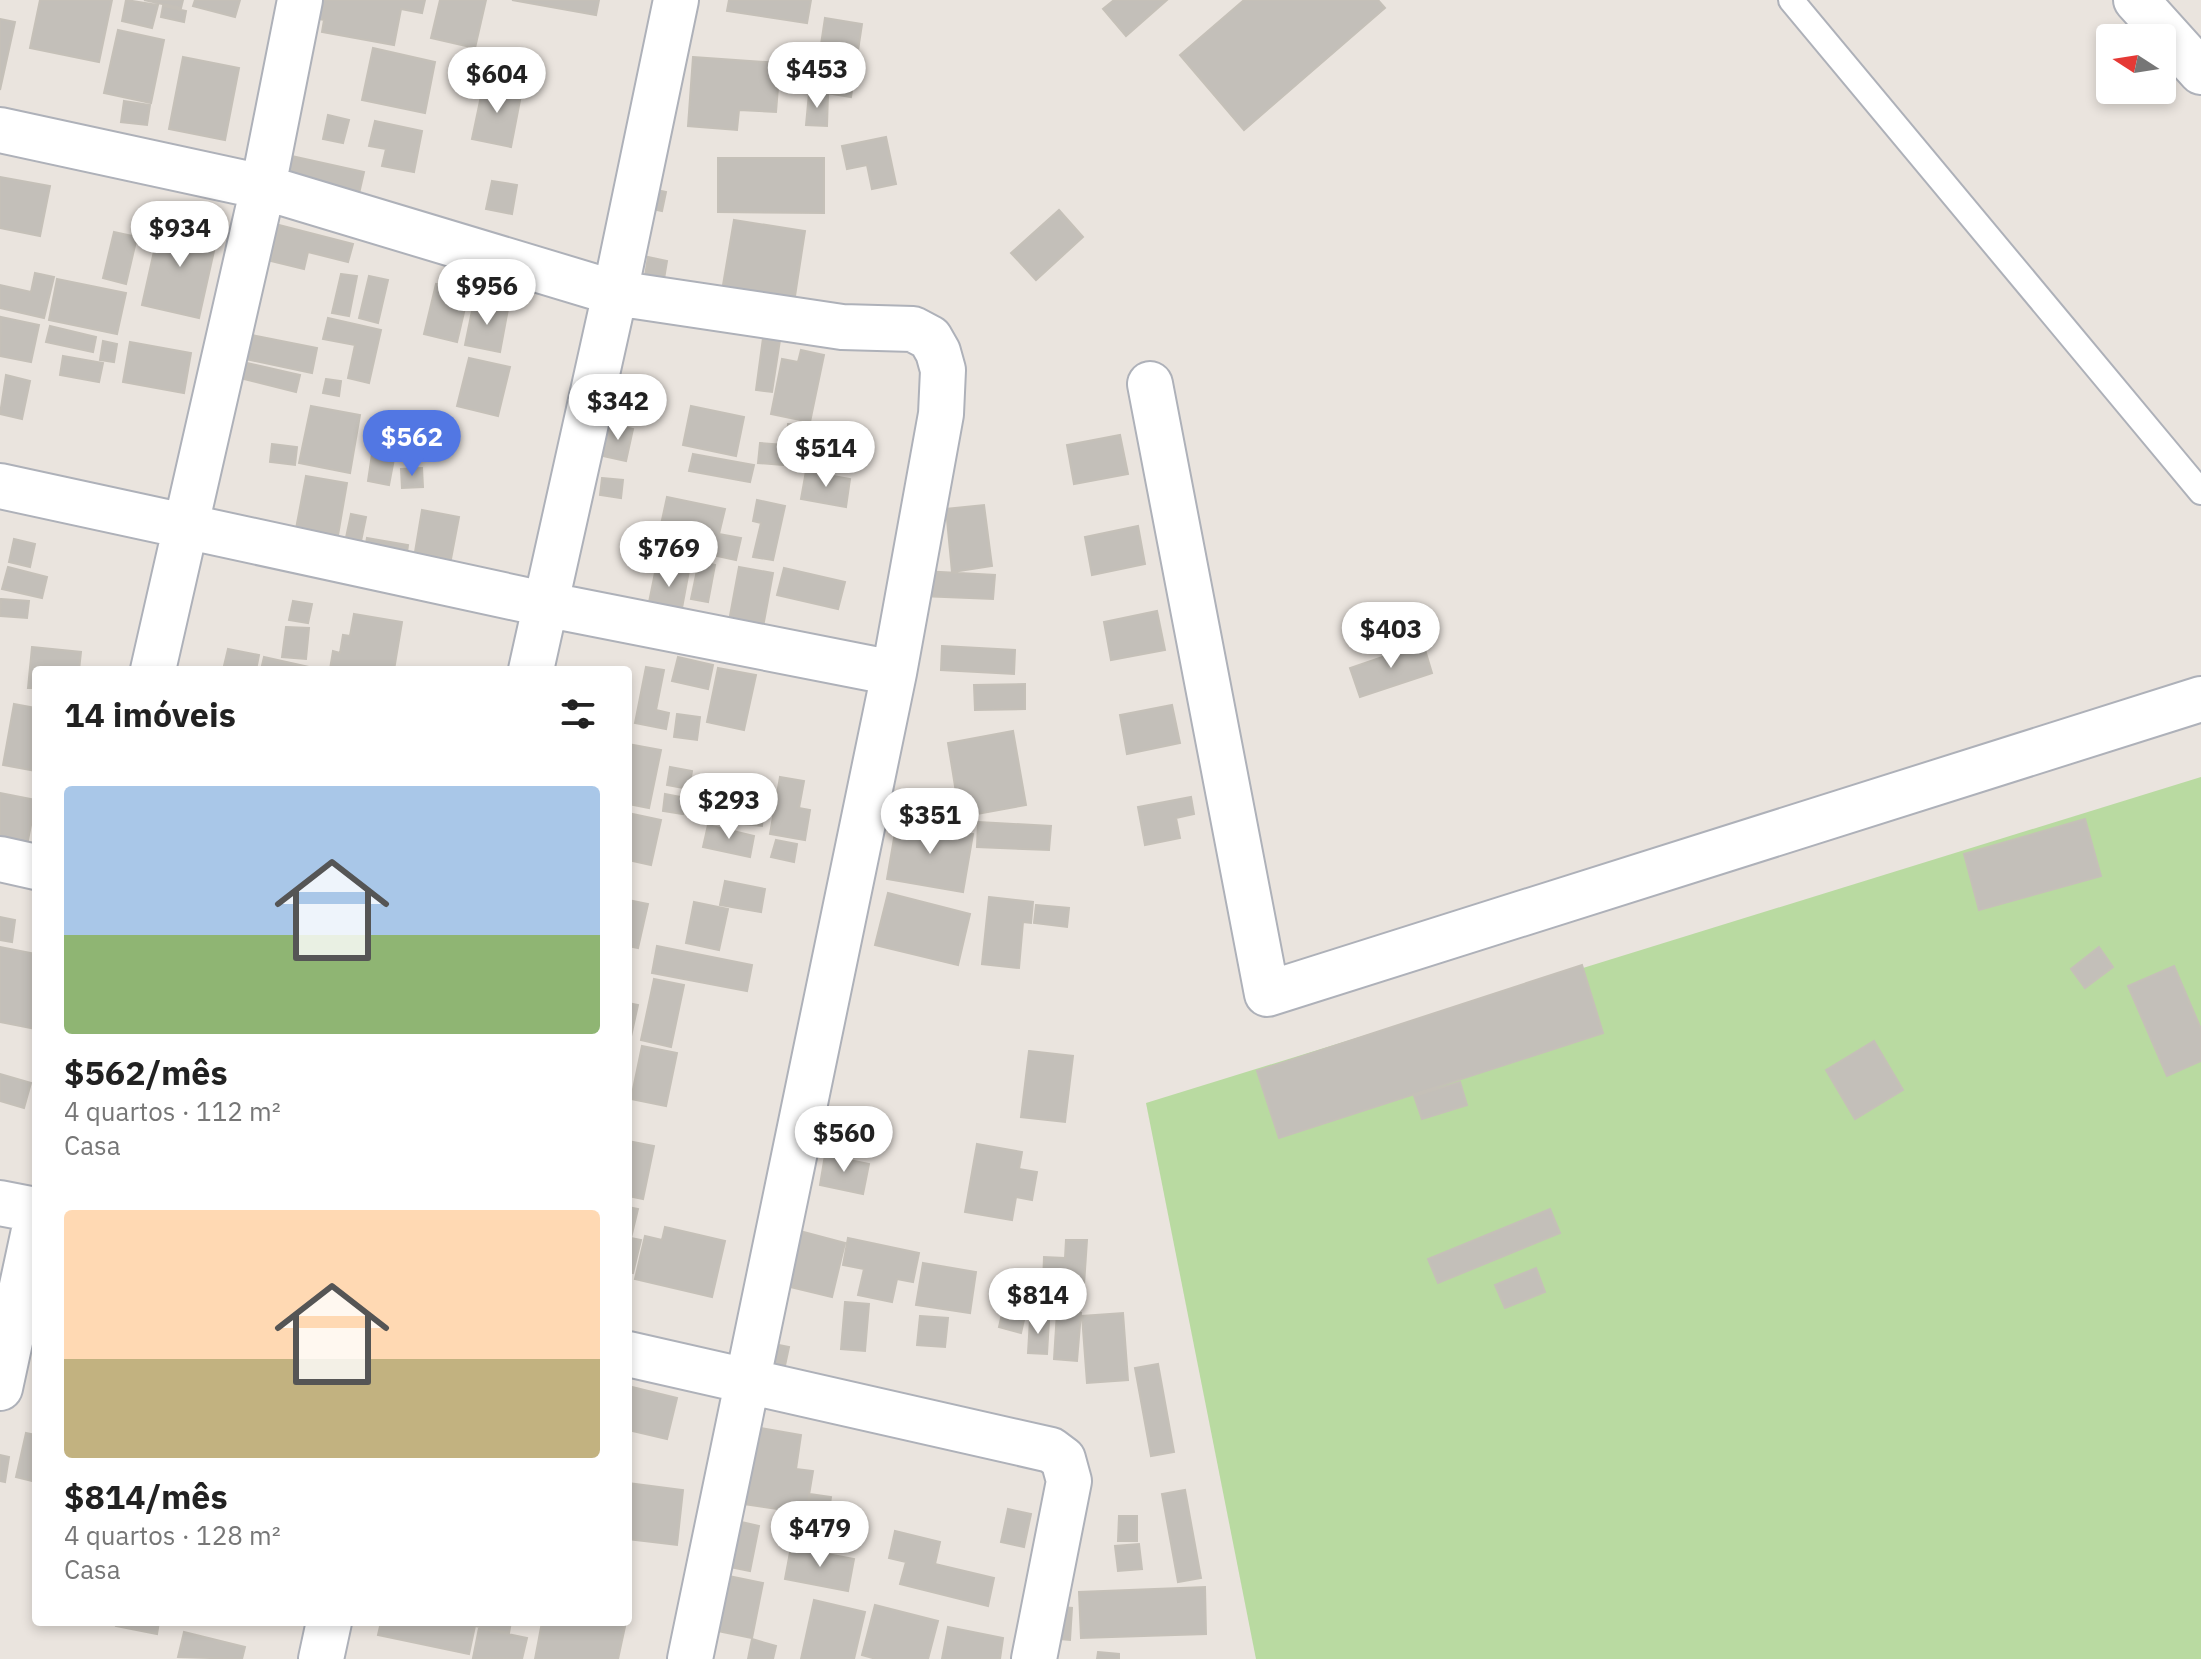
<!DOCTYPE html>
<html lang="pt">
<meta charset="utf-8">
<style>
:root{--surface:#fff;--page:#f6f6f6;--text:#222;--muted:#767676;--accent:#5277e3}
body{margin:0;font-family:"IBM Plex Sans",sans-serif;background:var(--page);color:var(--text);height:100vh;display:flex;flex-direction:column;font-size:30px;white-space:nowrap}
*{box-sizing:border-box;margin:0}
p{font-size:26px;color:var(--muted)}
.icon{flex:none;width:44px;height:44px;fill:none;stroke:currentColor;stroke-width:2;stroke-linecap:round;stroke-linejoin:round}
.map{position:relative;flex:1;overflow:hidden}
.details{position:absolute;left:32px;top:666px;width:600px;height:960px;display:flex;flex-direction:column;background:var(--surface);border-radius:8px;box-shadow:0 4px 12px #0003}
.details>*{flex:none}
.needle{width:52px;rotate:282deg}
.fabs{position:absolute;left:2096px;top:24px;display:grid;gap:16px}
.fabs a{display:grid;place-items:center;width:80px;height:80px;border-radius:8px;background:var(--surface);box-shadow:0 4px 12px #0003;font-size:40px}
.price{position:absolute;translate:-50% -68px;padding:0 18px;border-radius:28px;background:#fff;color:#222;font-size:26px;line-height:52px;filter:drop-shadow(0 2px 4px #0008)}
.price::after{content:'';position:absolute;left:50%;top:48px;width:24px;height:18px;margin-left:-12px;background:inherit;clip-path:polygon(0 0,100% 0,50% 100%)}
.price.active{background:var(--accent);color:#fff}
ul{padding:0;list-style:none}
li{display:grid;align-content:center;gap:16px;height:424px;padding:0 32px}
li span{display:grid;place-items:center;height:248px;border-radius:8px;color:#555}
li>.icon{margin-inline-start:auto}
span .icon{width:144px;height:144px;fill:#fffc;stroke-width:1}
li b{font-size:34px}
h2{display:flex;justify-content:space-between;align-items:center;height:96px;padding:0 32px;font-size:34px}
.map>svg:first-child{display:block}
.green{fill:#b9daa1}
.building{fill:#c3bfb9;stroke:#c5c0b8;stroke-width:2}
.lines{fill:none;stroke-linecap:round;stroke-linejoin:round}
.service-casing{stroke:#aeb1b9;stroke-width:28}
.minor-casing{stroke:#aeb1b9;stroke-width:48}
.service{stroke:#fff;stroke-width:24}
.minor{stroke:#fff;stroke-width:44}
</style>
<div class="map">
<svg width="2201" height="1659" viewBox="0 0 2201 1659">
<rect width="100%" height="100%" fill="#eae4de"/>
<path class="green" d="M2201 777V1659H1256L1146 1103Z"/>
<path class="building" d="M40 0H112L99 62 30 48Z
M126 0 158 5 152 28 122 21Z
M144 0H183L181 8Z
M195 0H240L235 17 193 6Z
M308 0H425L422 13 401 9 394 45 322 32 324 20 305 16Z
M440 0H486L475 48 431 38Z
M512 0H599L596 15Z
M729 0H811L807 23 727 11Z
M1114 0H1167L1126 36 1103 9Z
M1244 0H1378L1385 8 1244 130 1180 55Z
M163 6 186 11 184 22 161 17Z
M825 18 862 24 851 97 814 91Z
M0 19 15 22 0 90Z
M118 30 164 40 151 103 104 93Z
M373 48 435 62 425 113 362 100Z
M183 57 239 68 225 140 169 129Z
M693 57 780 63 776 112 739 110 737 130 688 126Z
M484 82 522 90 511 147 472 139Z
M809 93 828 94 827 126 806 125Z
M124 101 150 105 147 125 121 122Z
M328 115 349 120 343 143 323 139Z
M375 121 422 131 414 172 382 166 386 149 369 146Z
M886 137 896 184 872 189 867 165 847 169 842 146Z
M287 155 364 172 358 198 282 182Z
M718 158H824V213L718 212Z
M0 177 50 186 40 236 0 228Z
M492 181 517 185 512 214 486 209Z
M648 188 666 192 662 211 643 207Z
M1059 210 1083 237 1036 280 1011 253Z
M161 220 218 233 199 318 142 305Z
M734 220 805 231 793 309 721 297Z
M279 225 353 244 348 262 308 252 304 269 271 261Z
M114 232 137 237 126 284 103 278Z
M648 257 667 261 664 279 645 276Z
M35 273 54 277 44 318 0 308V285L31 292Z
M341 274 357 276 349 316 332 313Z
M369 276 388 280 378 323 359 318Z
M57 279 126 293 117 334 49 320Z
M436 284 469 291 457 342 424 334Z
M474 301 508 309 500 352 465 345Z
M1 317 39 325 31 362 0 356Z
M328 318 381 330 369 383 348 378 355 345 323 339Z
M50 326 96 337 93 352 46 342Z
M247 334 317 348 312 373 241 358Z
M763 338 780 340 772 392 756 390Z
M103 341 117 344 114 362 100 360Z
M130 342 191 353 184 393 123 382Z
M801 350 824 355 810 422 771 414 782 359 798 362Z
M63 356 103 363 99 382 60 375Z
M469 358 510 367 498 416 457 406Z
M247 363 300 375 296 392 244 379Z
M6 375 30 381 22 419 0 414Z
M326 379 341 381 339 396 323 393Z
M311 406 360 415 350 473 299 463Z
M691 406 744 417 736 456 683 445Z
M610 424 633 429 626 461 603 456Z
M788 424 826 427 824 448 787 445Z
M375 434 398 438 389 485 368 481Z
M1120 435 1128 474 1074 484 1067 445Z
M760 443 798 446 795 466 758 463Z
M272 444 297 447 295 465 270 462Z
M693 454 754 465 750 482 689 471Z
M422 468 423 487 402 488 401 469Z
M806 471 850 479 846 507 801 499Z
M306 476 347 483 337 541 295 534Z
M602 478 623 480 621 498 600 495Z
M667 497 725 509 719 534 741 538 736 560 657 543Z
M757 500 785 506 773 560 753 557 761 523 753 521Z
M984 505 992 566 952 572 946 509Z
M422 510 459 517 451 559 415 552Z
M351 514 366 517 359 551 344 547Z
M1138 526 1145 564 1092 575 1085 537Z
M367 538 408 545 405 567 363 559Z
M14 539 35 544 30 567 9 562Z
M659 553 691 560 679 624 646 617Z
M699 561 715 565 708 602 691 599Z
M8 567 47 577 42 598 2 589Z
M739 567 773 573 761 638 727 632Z
M784 568 845 582 838 609 777 595Z
M922 571 995 575 993 599 921 596Z
M1 599 29 601 27 618 0 616Z
M293 601 312 604 308 623 289 620Z
M1157 611 1165 650 1111 660 1104 622Z
M354 614 402 622 394 670 330 669 333 651 340 653 343 635 350 636Z
M286 627 309 628 306 659 282 657Z
M1423 643 1432 673 1360 697 1350 668Z
M942 646 1015 650 1014 674 941 670Z
M32 647 81 652 79 670H36V688H28Z
M228 649 259 655 256 670H223Z
M264 657 309 667 308 670H261Z
M678 657 713 665 708 689 672 681Z
M646 667 664 670 656 710 669 713 666 729 635 723Z
M718 668 756 675 744 730 707 722Z
M1025 684V709L975 710 974 685Z
M14 704 36 708V771L3 765Z
M1172 705 1180 743 1127 754 1120 715Z
M677 714 700 717 697 740 674 737Z
M1013 731 1026 805 960 817 948 743Z
M628 744 661 750 649 808 628 804Z
M670 767 692 771 689 789 667 785Z
M780 777 804 781 799 808 810 810 805 840 770 834Z
M0 793 36 800 26 850 0 844Z
M665 794 686 798 683 814 663 811Z
M1191 797 1194 814 1176 818 1180 838 1145 845 1138 807Z
M717 800 764 805 762 826 714 821Z
M628 813 661 820 651 865 628 860Z
M2085 819 2101 876 1979 910 1964 854Z
M897 821 973 834 963 892 887 879Z
M978 822 1051 826 1049 850 977 847Z
M708 825 754 836 750 857 703 847Z
M776 840 797 844 794 862 771 857Z
M725 881 765 889 761 912 720 905Z
M888 893 970 914 958 965 875 945Z
M989 897 1033 902 1031 923 1023 922 1019 968 982 964Z
M628 900 648 904 638 948 628 946Z
M694 902 728 909 719 950 686 943Z
M1036 905 1069 908 1067 927 1034 923Z
M0 917 15 920 12 942 0 940Z
M657 946 752 965 747 991 652 973Z
M0 947 36 954V1029L0 1022Z
M2099 947 2113 967 2085 988 2071 969Z
M1582 965 1603 1033 1279 1138 1257 1071Z
M2174 966 2201 1029V1061L2167 1076 2128 986Z
M654 979 684 985 671 1047 641 1040Z
M628 1003 638 1005 628 1050Z
M1874 1041 1903 1090 1855 1119 1826 1070Z
M642 1046 677 1053 666 1106 631 1099Z
M1029 1051 1073 1056 1065 1122 1021 1117Z
M0 1074 31 1083 24 1108 0 1101Z
M1460 1082 1467 1105 1422 1119 1414 1096Z
M628 1141 654 1146 643 1199 628 1196Z
M977 1144 1022 1152 1019 1169 1037 1172 1032 1200 1016 1197 1012 1220 965 1212Z
M825 1155 869 1164 863 1194 820 1185Z
M628 1207 638 1209 631 1238 641 1240 633 1273 628 1272Z
M1550 1209 1560 1233 1438 1283 1428 1259Z
M665 1227 725 1241 712 1297 635 1279 645 1236 662 1240Z
M796 1230 845 1243 832 1297 782 1285Z
M848 1238 919 1253 913 1282 897 1279 892 1302 858 1295 864 1269 843 1265Z
M1066 1240H1087L1084 1285 1043 1283 1044 1257 1065 1258Z
M923 1263 976 1272 970 1313 916 1305Z
M1536 1268 1545 1292 1505 1308 1495 1285Z
M845 1302 869 1304 865 1351 841 1349Z
M1004 1305 1026 1311 1021 1333 999 1327Z
M1057 1312 1081 1313 1077 1361 1054 1359Z
M1123 1313 1128 1380 1087 1383 1082 1316Z
M920 1316 948 1318 945 1347 917 1345Z
M1030 1319 1049 1320 1047 1354 1028 1353Z
M764 1342 789 1347 781 1384 757 1378Z
M1158 1364 1174 1452 1151 1456 1135 1368Z
M628 1386 677 1398 667 1439 628 1430Z
M755 1427 801 1435 796 1469 813 1471 806 1513 743 1504Z
M26 1433 36 1435V1482L16 1477Z
M0 1455 9 1457 5 1482 0 1481Z
M628 1483 683 1490 677 1545 628 1539Z
M1185 1490 1201 1578 1178 1582 1162 1494Z
M810 1494 831 1497 824 1545 804 1542Z
M1008 1509 1031 1514 1024 1547 1001 1542Z
M1119 1516H1137V1541H1118Z
M724 1518 759 1526 750 1571 715 1564Z
M895 1531 940 1542 935 1564 994 1578 988 1606 900 1584 906 1562 889 1558Z
M1139 1544 1142 1569 1118 1571 1115 1546Z
M791 1547 854 1559 848 1591 785 1579Z
M719 1574 763 1583 752 1638 708 1629Z
M1205 1587 1206 1634 1081 1638 1079 1592Z
M814 1600 865 1612 854 1659H801Z
M875 1605 938 1621 928 1659H876L862 1655Z
M1051 1606 1072 1608 1070 1640 1048 1638Z
M117 1622H159L157 1634 116 1626Z
M381 1622H511L509 1633 475 1626 469 1654 378 1635Z
M542 1622H626L618 1659H535Z
M948 1627 1003 1638 1000 1659H942Z
M479 1628 527 1638 522 1659 473 1658Z
M184 1632 245 1647 242 1659 178 1657Z
M752 1639 776 1646 773 1659H748Z
M1098 1652 1119 1654V1659H1097Z"/>
<g class="lines">
<defs>
<path id="service" d="M1791 0 2201 492"/>
<path id="minor" d="M2136 0 2201 72
M0 130 263 187 615 293 842 327 913 329 930 338 938 352 943 370 941 414 894 673 690 1659
M1150 384 1267 994 2201 699
M0 486 544 604 894 673
M153 670 263 187 300 0
M531 670 615 293 676 0
M0 859 36 867
M0 1203 36 1210
M628 1354 1051 1450 1063 1459 1069 1481 1034 1659
M0 1388 36 1221
M321 1659 329 1622"/>
</defs>
<use href="#service" class="service-casing"/>
<use href="#minor" class="minor-casing"/>
<use href="#service" class="service"/>
<use href="#minor" class="minor"/>
</g>
</svg>
<div class="fabs">
<a><svg class="needle" viewBox="-14 -14 28 28"><path d="M0-13l5 13h-10z" fill="#e53935"/><path d="M0 13l5-13h-10z" fill="#767676"/></svg></a>
</div>
<b class="price" style="left:817px;top:110px">$453</b>
<b class="price" style="left:497px;top:115px">$604</b>
<b class="price" style="left:180px;top:269px">$934</b>
<b class="price" style="left:487px;top:327px">$956</b>
<b class="price" style="left:618px;top:442px">$342</b>
<b class="price active" style="left:412px;top:478px">$562</b>
<b class="price" style="left:826px;top:489px">$514</b>
<b class="price" style="left:669px;top:589px">$769</b>
<b class="price" style="left:1391px;top:670px">$403</b>
<b class="price" style="left:729px;top:841px">$293</b>
<b class="price" style="left:930px;top:856px">$351</b>
<b class="price" style="left:844px;top:1174px">$560</b>
<b class="price" style="left:1038px;top:1336px">$814</b>
<b class="price" style="left:820px;top:1569px">$479</b>
<section class="details">
<h2>14 imóveis<svg class="icon" aria-label="filters" viewBox="0 0 24 24"><path d="M4 7h16M4 17h16"/><circle cx="9" cy="7" r="2"/><circle cx="15" cy="17" r="2"/></svg></h2>
<ul>
<li><span style="background:linear-gradient(#a9c7e8 60%,#8fb573 0)"><svg class="icon" aria-label="home" viewBox="0 0 24 24"><path d="M3 11l9-7 9 7M6 9v11h12V9"/></svg></span><div><b>$562/mês</b><p>4 quartos · 112 m²</p><p>Casa</p></div></li>
<li><span style="background:linear-gradient(#ffd9b3 60%,#c2b280 0)"><svg class="icon" aria-label="home" viewBox="0 0 24 24"><path d="M3 11l9-7 9 7M6 9v11h12V9"/></svg></span><div><b>$814/mês</b><p>4 quartos · 128 m²</p><p>Casa</p></div></li>
</ul>
</section>
</div>
